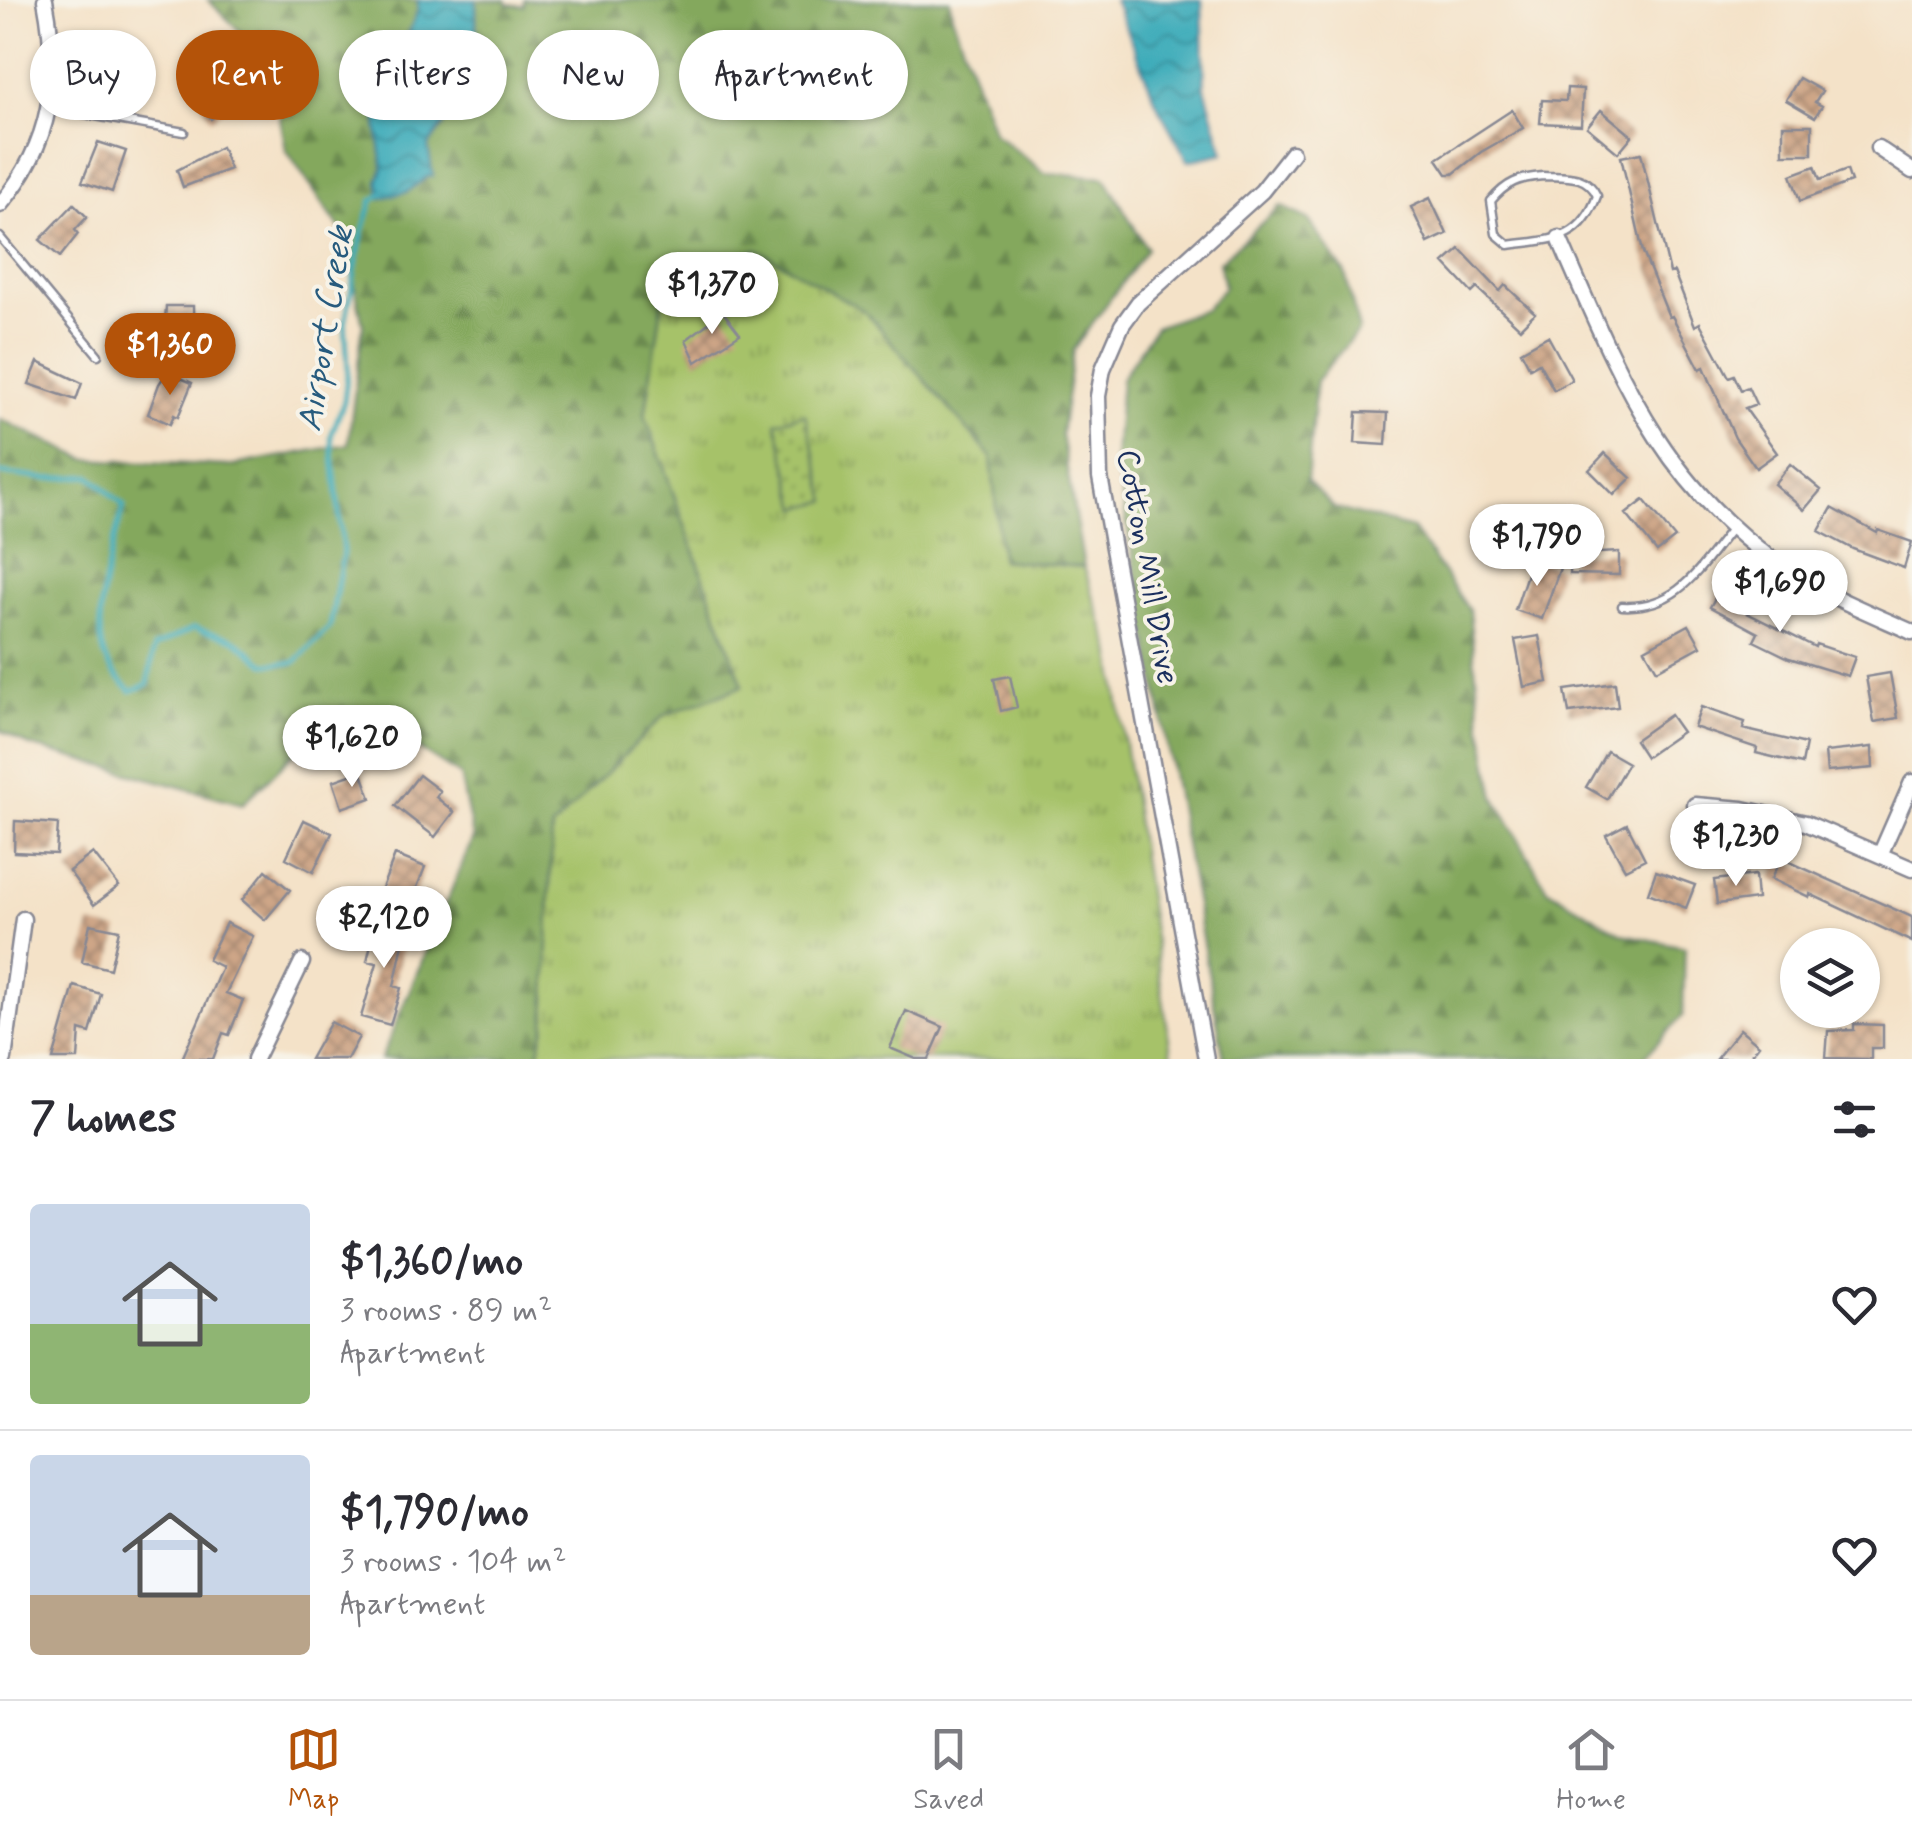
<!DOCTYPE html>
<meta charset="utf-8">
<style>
:root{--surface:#fff;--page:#f2f2f3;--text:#2b2b33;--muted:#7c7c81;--line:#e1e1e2;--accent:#b45309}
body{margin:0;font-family:Mynerve,sans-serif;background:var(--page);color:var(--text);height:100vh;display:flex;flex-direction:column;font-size:38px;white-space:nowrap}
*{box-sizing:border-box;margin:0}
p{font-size:32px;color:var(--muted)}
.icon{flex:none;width:55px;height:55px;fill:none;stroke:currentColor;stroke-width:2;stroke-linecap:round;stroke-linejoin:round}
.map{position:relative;height:1059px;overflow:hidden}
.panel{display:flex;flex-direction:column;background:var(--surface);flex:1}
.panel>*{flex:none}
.hud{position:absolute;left:30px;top:30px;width:1000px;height:90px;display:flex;gap:20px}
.buttons{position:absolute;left:1780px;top:928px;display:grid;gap:20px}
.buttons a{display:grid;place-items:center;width:100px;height:100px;border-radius:50%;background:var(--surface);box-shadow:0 2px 8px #0004;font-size:50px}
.price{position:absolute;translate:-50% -85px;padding:0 22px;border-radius:35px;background:#fff;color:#222;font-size:32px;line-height:65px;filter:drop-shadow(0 2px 5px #0008)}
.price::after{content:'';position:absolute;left:50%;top:60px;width:30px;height:22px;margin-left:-15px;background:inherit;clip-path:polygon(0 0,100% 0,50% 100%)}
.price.current{background:var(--accent);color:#fff}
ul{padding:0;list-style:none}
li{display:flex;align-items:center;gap:30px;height:250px;padding:0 30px}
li+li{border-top:2px solid var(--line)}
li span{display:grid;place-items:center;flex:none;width:280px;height:200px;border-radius:10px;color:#555}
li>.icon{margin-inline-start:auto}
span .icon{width:120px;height:120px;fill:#fffc;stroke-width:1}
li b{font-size:42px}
h2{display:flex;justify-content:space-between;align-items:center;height:120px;padding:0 30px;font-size:42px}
.chip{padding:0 35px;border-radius:45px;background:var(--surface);box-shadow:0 2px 8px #0004;font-size:35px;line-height:90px}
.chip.current{background:var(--accent);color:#fff}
.dock{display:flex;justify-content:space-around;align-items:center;height:140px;border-top:2px solid var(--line);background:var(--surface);font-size:28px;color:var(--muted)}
.dock a{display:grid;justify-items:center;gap:5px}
.dock .current{color:var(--accent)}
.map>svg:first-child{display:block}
.grass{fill:url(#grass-tufts);stroke:#607864;stroke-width:2.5}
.forest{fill:url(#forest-firs);stroke:#506c5e;stroke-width:2.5}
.park{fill:url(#park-dots);stroke:#607864;stroke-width:2.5}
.water{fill:url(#water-waves);stroke:#2c6e8c;stroke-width:2.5}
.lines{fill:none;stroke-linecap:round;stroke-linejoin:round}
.stream{stroke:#3dacba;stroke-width:5}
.building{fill:url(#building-cross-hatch)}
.service-casing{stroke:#888893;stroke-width:11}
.minor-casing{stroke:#888893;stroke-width:19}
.service{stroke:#fff;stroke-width:6}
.minor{stroke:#fff;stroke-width:14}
.labels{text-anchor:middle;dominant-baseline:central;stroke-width:8;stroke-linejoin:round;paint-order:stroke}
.street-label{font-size:32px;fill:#1b2f5e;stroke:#f7f3e8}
.water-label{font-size:35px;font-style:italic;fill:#275b7e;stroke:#f7f3e8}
</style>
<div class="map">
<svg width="1912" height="1059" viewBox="0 0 1912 1059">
<defs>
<pattern id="grass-tufts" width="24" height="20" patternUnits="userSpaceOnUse" patternTransform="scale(2.5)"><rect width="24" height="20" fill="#a6c269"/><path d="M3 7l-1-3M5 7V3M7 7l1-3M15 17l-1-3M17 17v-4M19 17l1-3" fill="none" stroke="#869e5a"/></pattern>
<pattern id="forest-firs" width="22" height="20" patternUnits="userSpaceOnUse" patternTransform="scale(2.5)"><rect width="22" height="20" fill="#84a85d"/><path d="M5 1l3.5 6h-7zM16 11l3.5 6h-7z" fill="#6b8950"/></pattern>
<pattern id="park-dots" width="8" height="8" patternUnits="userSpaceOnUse" patternTransform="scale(2.5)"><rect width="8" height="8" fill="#a6c269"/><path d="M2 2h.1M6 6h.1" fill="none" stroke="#869e5a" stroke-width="1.8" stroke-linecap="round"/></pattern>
<pattern id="water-waves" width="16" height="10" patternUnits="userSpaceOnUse" patternTransform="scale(2.5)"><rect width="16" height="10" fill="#3dacba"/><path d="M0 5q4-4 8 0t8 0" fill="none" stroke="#328c9a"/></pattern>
<pattern id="building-cross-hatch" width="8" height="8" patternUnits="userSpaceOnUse" patternTransform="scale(2.5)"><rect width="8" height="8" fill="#cea687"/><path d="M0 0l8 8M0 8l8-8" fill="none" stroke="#a68872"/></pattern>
</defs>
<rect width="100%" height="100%" fill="#f7f3e8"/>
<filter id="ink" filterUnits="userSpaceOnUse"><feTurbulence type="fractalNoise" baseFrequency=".01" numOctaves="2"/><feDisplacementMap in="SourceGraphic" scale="20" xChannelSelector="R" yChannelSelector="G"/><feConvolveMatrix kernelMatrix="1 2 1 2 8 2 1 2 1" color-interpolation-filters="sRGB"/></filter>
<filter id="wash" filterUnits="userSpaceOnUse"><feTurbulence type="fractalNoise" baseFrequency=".0048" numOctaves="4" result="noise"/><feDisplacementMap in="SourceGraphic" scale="40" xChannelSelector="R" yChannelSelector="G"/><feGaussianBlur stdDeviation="2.25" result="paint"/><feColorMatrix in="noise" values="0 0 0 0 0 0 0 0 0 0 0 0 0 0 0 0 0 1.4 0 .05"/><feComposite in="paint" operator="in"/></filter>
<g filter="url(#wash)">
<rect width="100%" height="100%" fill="#f4e2c8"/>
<path class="grass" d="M757 249 866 312 991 457 1002 560 1084 567 1111 649 1172 1059H537L545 1027 552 828 664 715 743 686 645 415 666 280Z"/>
<path class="forest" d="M208 0H418V10L407 37 404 67 379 97 377 123 383 168 378 181 382 198C412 186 437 186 427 147L445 124 458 87 455 64 476 31V0H506L508 4 524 6V0H950L952 15 994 133 1045 173 1105 177 1147 249 1073 350 1061 434 1084 567 1001 560 991 457 866 312 757 249 666 280 645 415 743 686 664 715 552 828 545 1027 537 1059H381L473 838 460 775 378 723 317 731 243 804 30 746 0 730V419L86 459 229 466 348 444 363 325 344 235 286 150 269 60Z
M1280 206 1308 219 1345 273 1359 330 1316 381 1307 481 1334 508 1413 529 1469 610 1481 722 1495 797 1547 889 1623 934 1685 947 1683 1015 1643 1059H1224L1115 459 1121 379 1155 327 1205 309 1224 287 1219 262Z"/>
<path class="park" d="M805 414 827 501 798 508 776 422Z"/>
<path class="water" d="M418 0H476V31L455 64 458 102 428 147 433 177 428 176 407 192 381 198 378 181 383 168 377 123 379 97 404 67 407 37 418 10Z
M1114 0H1202L1205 88 1224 153 1188 161 1160 111Z"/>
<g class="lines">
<path class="stream" d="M0 473 47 479 91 476 124 506C112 549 86 626 110 667 115 676 125 684 131 691L148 684 154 647 194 628 234 639 265 664 294 663 330 627 343 552 331 436 344 401 348 367 345 323 362 234 372 201 382 194"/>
</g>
<g id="blocks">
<path class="building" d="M99 37 118 40 116 57 121 59 120 88 93 86Z
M208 60 237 100 211 119 187 75Z
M1799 78 1822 91 1815 102 1822 106 1815 117 1786 100Z
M1567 88 1583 89 1581 125 1540 123 1542 100 1566 101Z
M1512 110 1523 128 1481 152 1453 174H1447L1437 159Z
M1601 110 1632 136 1618 153 1587 127Z
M1783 125H1812V154H1783Z
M98 142 126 151 112 192 82 182Z
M221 147 230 169 183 187 177 170Z
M1641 153 1670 273 1674 272 1695 326 1700 323 1729 377 1734 375 1741 390 1748 387 1756 404 1745 408 1777 453 1756 468 1735 438 1704 367 1700 369 1672 316 1669 317 1643 252 1621 157Z
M1815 166 1820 180 1847 170 1851 182 1800 201 1791 175Z
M1430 198 1447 234 1428 243 1411 207Z
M74 204 87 217 75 230 78 234 60 257 40 240Z
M1460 249 1500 291 1505 285 1535 313 1520 328 1477 288 1472 293 1444 263Z
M166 306H193L194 349 163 350Z
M723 312 740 334 696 362 686 340Z
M1548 336 1572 380 1554 390 1539 363 1530 368 1521 351Z
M38 362 82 383 76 400 29 384Z
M167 372 192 383 178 417 174 415 170 424 148 414 159 384Z
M1357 412 1388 413 1386 445 1355 443Z
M1605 453 1631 478 1614 495 1589 470Z
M1790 464 1821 490 1804 510 1774 484Z
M1644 500 1675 538 1657 552 1626 514Z
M1832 508 1877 533 1878 530 1912 542 1904 568 1853 549 1819 531Z
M1571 546 1578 554 1619 552V575L1570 574Z
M1532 559 1560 568 1542 619 1515 610Z
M1723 584 1754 601 1747 613 1815 647 1816 644 1855 657 1848 676 1789 658 1754 641 1758 633 1710 607Z
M1689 625 1701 646 1657 670 1645 649Z
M1539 636 1548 682 1524 687 1515 640Z
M1890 673 1898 718 1874 722 1866 677Z
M1010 676 1017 707 1001 711 994 679Z
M1615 683 1618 707 1569 713 1565 690Z
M1701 707 1745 722 1743 729 1806 744 1802 764 1756 753 1757 748 1694 727Z
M1670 715 1682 732 1646 757 1635 740Z
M1872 747 1873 768 1827 772 1825 752Z
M1607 751 1628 763 1607 799 1586 787Z
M361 771 371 798 342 808 333 781Z
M419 775 440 791 436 797 454 812 435 837 395 806Z
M304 820 332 833 313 872 286 858Z
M15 821 58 824 56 854 14 852Z
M1627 824 1645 859 1625 869 1606 835Z
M93 853 119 886 94 905 69 871Z
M395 855 425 867 410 905 380 893Z
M1781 858 1912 917V942L1810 894 1809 897 1771 879Z
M266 870 290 890 265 920 242 900Z
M1656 871 1695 885 1686 908 1648 893Z
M1755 875 1757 899 1717 904 1714 880Z
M377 918 407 925 394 986 401 988 390 1025 361 1017 377 963 367 961Z
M226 923 253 936 226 993 243 1000 229 1035 223 1033 213 1059H182L222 967 208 960Z
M90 924 119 930 110 969 82 962Z
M74 986 101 994 90 1033 80 1030 78 1059H53Z
M906 1011 943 1027 929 1059H916L890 1048Z
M331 1022 359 1037 347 1059H310Z
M1854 1024 1883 1025V1048H1871V1059L1826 1058 1828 1031 1854 1030Z
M1740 1029 1759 1045 1748 1059H1716Z"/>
</g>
</g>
<g filter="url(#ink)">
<use href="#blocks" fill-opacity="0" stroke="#888893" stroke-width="2.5"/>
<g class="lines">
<defs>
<path id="service" d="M51 108 184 132
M1543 176C1565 177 1587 173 1597 196 1580 242 1552 239 1509 245L1496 234 1491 201C1507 182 1519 178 1543 176Z
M0 237 98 355
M1622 606C1679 609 1699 568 1732 528"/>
<path id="minor" d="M1878 148 1912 171
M0 205C53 142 60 78 45 0
M1559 238C1619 375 1663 491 1795 575 1832 598 1872 614 1912 632
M1695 805 1743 809 1806 823 1912 869
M1880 855 1912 782
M4 1059 23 919
M255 1059 302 962
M1206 1059 1100 477 1098 396 1103 369 1122 325 1138 303 1262 191 1292 153"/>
</defs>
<use href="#service" class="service-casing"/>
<use href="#minor" class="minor-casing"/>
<use href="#service" class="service"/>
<use href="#minor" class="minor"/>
</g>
</g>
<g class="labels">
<g class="street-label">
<text transform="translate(1147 567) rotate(80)">Cotton Mill Drive</text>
</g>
<g class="water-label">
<text transform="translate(326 329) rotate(-81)">Airport Creek</text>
</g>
</g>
</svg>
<div class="buttons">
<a><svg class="icon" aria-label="layers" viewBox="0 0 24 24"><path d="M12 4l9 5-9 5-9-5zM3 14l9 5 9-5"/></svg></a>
</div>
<b class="price" style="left:712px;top:337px">$1,370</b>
<b class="price current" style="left:170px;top:398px">$1,360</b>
<b class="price" style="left:1537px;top:589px">$1,790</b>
<b class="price" style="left:1780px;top:635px">$1,690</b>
<b class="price" style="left:352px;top:790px">$1,620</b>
<b class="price" style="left:1736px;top:889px">$1,230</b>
<b class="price" style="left:384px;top:971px">$2,120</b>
<div class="hud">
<a class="chip">Buy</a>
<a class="chip current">Rent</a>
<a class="chip">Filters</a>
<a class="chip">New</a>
<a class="chip">Apartment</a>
</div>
</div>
<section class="panel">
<h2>7 homes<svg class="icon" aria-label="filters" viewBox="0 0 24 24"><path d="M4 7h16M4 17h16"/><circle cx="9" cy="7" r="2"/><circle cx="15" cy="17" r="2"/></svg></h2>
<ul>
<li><span style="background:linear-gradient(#c9d6e8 60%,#8fb573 0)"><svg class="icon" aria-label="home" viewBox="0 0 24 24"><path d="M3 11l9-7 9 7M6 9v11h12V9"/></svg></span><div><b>$1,360/mo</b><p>3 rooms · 89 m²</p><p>Apartment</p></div><svg class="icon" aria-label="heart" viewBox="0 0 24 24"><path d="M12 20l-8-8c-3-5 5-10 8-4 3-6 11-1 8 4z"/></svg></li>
<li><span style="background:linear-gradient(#c9d6e8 70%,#b9a48a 0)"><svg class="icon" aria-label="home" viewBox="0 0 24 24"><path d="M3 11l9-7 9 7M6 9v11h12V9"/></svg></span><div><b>$1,790/mo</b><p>3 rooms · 104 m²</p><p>Apartment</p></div><svg class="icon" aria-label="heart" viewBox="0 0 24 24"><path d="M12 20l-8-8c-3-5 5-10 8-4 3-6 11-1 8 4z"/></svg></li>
</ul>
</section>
<nav class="dock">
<a class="current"><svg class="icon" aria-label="map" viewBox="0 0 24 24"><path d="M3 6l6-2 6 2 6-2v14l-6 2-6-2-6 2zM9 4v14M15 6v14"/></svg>Map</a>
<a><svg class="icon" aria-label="saved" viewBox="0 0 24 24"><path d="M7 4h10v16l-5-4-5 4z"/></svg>Saved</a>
<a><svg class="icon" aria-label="home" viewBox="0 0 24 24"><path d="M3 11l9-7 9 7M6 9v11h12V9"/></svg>Home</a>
</nav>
